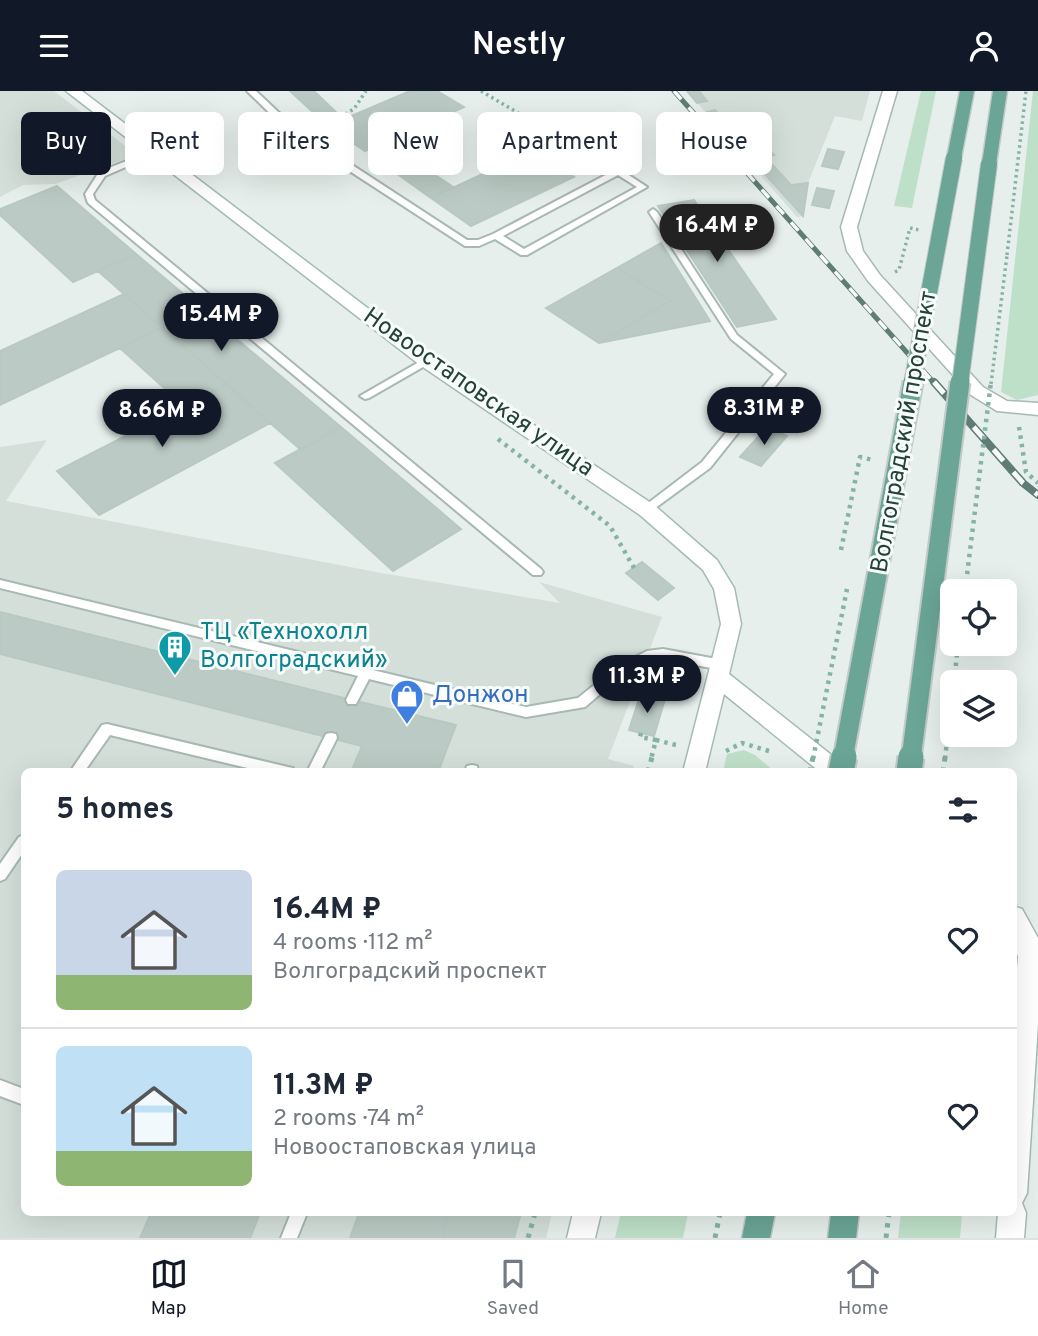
<!DOCTYPE html>
<meta charset="utf-8">
<style>
:root{--surface:#fff;--page:#f2f2f3;--text:#1f2937;--muted:#747a83;--line:#e0e1e3;--accent:#111827}
body{margin:0;font-family:Overpass,sans-serif;background:var(--page);color:var(--text);height:100vh;display:flex;flex-direction:column;font-size:26px;white-space:nowrap}
*{box-sizing:border-box;margin:0}
p{font-size:23px;color:var(--muted)}
.icon{flex:none;width:38px;height:38px;fill:none;stroke:currentColor;stroke-width:2;stroke-linecap:round;stroke-linejoin:round}
.map{position:relative;flex:1;overflow:hidden}
.drawer{position:absolute;left:21px;top:677px;width:996px;height:448px;display:flex;flex-direction:column;background:var(--surface);border-radius:10px;box-shadow:0 7px 28px #0002}
.drawer>*{flex:none}
.hud{position:absolute;left:21px;top:21px;width:998px;height:63px;display:flex;gap:14px}
.buttons{position:absolute;left:940px;top:488px;display:grid;gap:14px}
.buttons a{display:grid;place-items:center;width:77px;height:77px;border-radius:10px;background:var(--surface);box-shadow:0 7px 28px #0002;font-size:35px}
.price{position:absolute;translate:-50% -60px;padding:0 16px;border-radius:24px;background:var(--accent);color:#fff;font-size:23px;line-height:46px;filter:drop-shadow(0 2px 4px #0008)}
.price::after{content:'';position:absolute;left:50%;top:42px;width:21px;height:16px;margin-left:-10px;background:inherit;clip-path:polygon(0 0,100% 0,50% 100%)}
.price.active{background:#222;color:#fff}
ul{padding:0;list-style:none}
li{display:flex;align-items:center;gap:21px;height:175px;padding:0 35px}
li+li{border-top:2px solid var(--line)}
li span{display:grid;place-items:center;flex:none;width:196px;height:140px;border-radius:10px;color:#555}
li>.icon{margin-inline-start:auto}
span .icon{width:84px;height:84px;fill:#fffc;stroke-width:1}
li b{font-size:30px}
h2{display:flex;justify-content:space-between;align-items:center;height:84px;padding:0 35px;font-size:30px}
.tag{padding:0 24px;border-radius:10px;background:var(--surface);box-shadow:0 7px 28px #0002;font-size:24px;line-height:63px}
.tag.active{background:var(--accent);color:#fff}
header{display:flex;justify-content:space-between;align-items:center;height:91px;padding:0 35px;background:var(--accent);color:#fff;font-size:32px;font-weight:600}
.tab-bar{display:flex;justify-content:space-around;align-items:center;height:98px;border-top:2px solid var(--line);background:var(--surface);font-size:19px;color:var(--muted)}
.tab-bar a{display:grid;justify-items:center;gap:4px}
.tab-bar .active{color:var(--accent)}
.map>svg:first-child{display:block}
.built{fill:#d4dfda}
.green{fill:#bfe0c8}
.building{fill:#bbcac4;stroke:#b8c9c2;stroke-width:2}
.lines{fill:none;stroke-linecap:round;stroke-linejoin:round}
.service-casing{stroke:#a8b8b2;stroke-width:4}
.tertiary-casing{stroke:#a8b8b2;stroke-width:3}
.secondary-casing{stroke:#a4bbb3;stroke-width:3}
.primary-casing{stroke:#c2cac8;stroke-width:3}
.path-far2{stroke:#86b3a5;stroke-width:3.5;stroke-dasharray:2.5 3.5;stroke-linecap:butt}
.path-far1{stroke:#86b3a5;stroke-width:4.5;stroke-dasharray:3.5 5;stroke-linecap:butt}
.path{stroke:#86b3a5;stroke-width:5;stroke-dasharray:4.5 6;stroke-linecap:butt}
.service{fill:#fff;fill-rule:evenodd}
.tertiary{fill:#fff;fill-rule:evenodd}
.secondary{fill:#fff;fill-rule:evenodd}
.primary{fill:#6aa596;fill-rule:evenodd}
.rail-far1-casing{stroke:#5f7d75;stroke-width:5}
.rail-casing{stroke:#5f7d75;stroke-width:8}
.rail-far1{stroke:#f7fbf9;stroke-width:3.5;stroke-dasharray:11;stroke-linecap:butt}
.rail{stroke:#f7fbf9;stroke-width:5;stroke-dasharray:15;stroke-linecap:butt}
.primary-bridge-far2-casing{stroke:#c2cac8;stroke-width:18;stroke-linecap:butt}
.primary-bridge-far1-casing{stroke:#c2cac8;stroke-width:23;stroke-linecap:butt}
.primary-bridge-casing{stroke:#c2cac8;stroke-width:29;stroke-linecap:butt}
.path-bridge-far2{stroke:#86b3a5;stroke-width:3.5;stroke-dasharray:2.5 3.5;stroke-linecap:butt}
.path-bridge-far1{stroke:#86b3a5;stroke-width:4.5;stroke-dasharray:3.5 5;stroke-linecap:butt}
.path-bridge{stroke:#86b3a5;stroke-width:5;stroke-dasharray:4.5 6;stroke-linecap:butt}
.primary-bridge-far2{stroke:#6aa596;stroke-width:16}
.primary-bridge-far1{stroke:#6aa596;stroke-width:19}
.primary-bridge{stroke:#6aa596;stroke-width:25}
.labels{text-anchor:middle;dominant-baseline:central;stroke-width:6;stroke-linejoin:round;paint-order:stroke}
.street-label{font-size:24px;fill:#24423a;stroke:#f7fbf9}
.culture-label{font-size:24px;fill:#0d838f;stroke:#f7fbf9;text-anchor:start}
.shop-label{font-size:24px;fill:#366cbe;stroke:#f7fbf9;text-anchor:start}
</style>
<header><svg class="icon" aria-label="menu" viewBox="0 0 24 24"><path d="M4 6h16M4 12h16M4 18h16"/></svg>Nestly<svg class="icon" aria-label="person" viewBox="0 0 24 24"><circle cx="12" cy="8" r="4"/><path d="M4 21q1-7 8-7t8 7"/></svg></header>
<div class="map">
<svg width="1038" height="1147" viewBox="0 0 1038 1147">
<rect width="100%" height="100%" fill="#e6efeb"/>
<path class="built" d="M0 0H54L137 64 55 93 23 94 0 106Z
M687 0H870L862 30 835 25 808 92 803 125 797 126Z
M47 349 6 410 381 482 560 512 539 491 662 526 608 668 634 675 632 681H24V1122H552L546 1147H0V356Z"/>
<path class="green" d="M921 0H936L912 117 894 115Z
M1033 0H1038V304L1017 309 1001 301Z
M744 659 755 664 775 681H723L727 663Z
M621 1122H688L683 1147H615Z
M901 1122H962L960 1147H898Z"/>
<path class="building" d="M290 0H314L343 28 328 35Z
M410 0H437L464 16 365 60 328 35Z
M687 0H699L707 10 697 12Z
M715 19 722 27 730 26 741 38H744L754 52 762 50 774 64 759 67 755 63 760 62 754 55 739 58 707 21Z
M828 58 844 61 838 78 822 75Z
M399 60 453 96 431 107 378 69Z
M532 60 574 86 471 135 431 107Z
M765 66 791 94 808 92 803 125 751 68Z
M57 95 136 163 73 191 0 124V118Z
M817 97 834 100 829 117 812 114Z
M694 109 776 228 737 236 658 115Z
M661 152 710 230 599 252 670 210 617 177Z
M136 163 341 336 301 359 98 180Z
M617 177 670 210 599 252 546 217Z
M124 203 162 237 0 314V260Z
M162 237 227 293 184 315 120 257Z
M227 293 270 332 99 424 57 380Z
M341 336 461 438 393 480 275 372Z
M767 336 787 345 761 375 740 366Z
M642 471 674 497 658 509 626 482Z
M0 521 352 609 456 634 438 681H351L362 655 0 563Z
M641 602 665 608 654 645 629 639Z
M151 1122H260L250 1147H140Z
M359 1122H449L442 1147H350Z
M449 1122H521L514 1147H442Z"/>
<g class="lines">
<defs>
<path id="service" d="M247 0H256L294 36 467 149H478L493 143 615 79H621L647 96 527 164H521L495 148 479 155H465L288 40ZM618 84 637 96 524 158 503 145Z
M151 60 158 62 105 85 93 103 95 109 541 478 543 481 541 484H533L88 112 85 103 99 81Z
M653 118 657 121 737 244 785 283 710 377 647 423 643 422 641 419 643 416 702 371 774 283 731 248 649 121Z
M426 267 430 268V272L369 307 365 308 360 305Z
M0 489 526 616 578 607 619 574 647 560 663 558 722 569 726 571 728 574 726 577 722 579 663 568 649 570 627 580 585 616 526 626 369 588 356 613H348L346 609 358 585 0 497Z
M107 633 288 676 293 677 294 681H264L110 644 84 681H70L102 634Z
M331 642 336 643 337 647 320 681H307L326 643Z
M472 674 477 675 478 681H465L467 675Z
M24 744V760L5 788 0 790V773L19 746Z
M0 989 24 998V1014L0 1005Z
M291 1122H307L297 1147H281Z"/>
<path id="tertiary" d="M883 0H897L857 136 863 160 880 184 983 296 1007 310 1038 312V324L997 320 971 304 868 190 847 160 841 136Z"/>
<path id="secondary" d="M66 0H82L432 266 654 414 717 469 734 497 741 533 729 583 844 674 847 681H820L724 603 705 681H683L721 533 714 498 703 479 640 424 420 274Z
M1013 815 1022 818 1038 847V933L1027 1102 1022 1112 1026 1122 1024 1147H996L998 1122H1013V921L1018 866 1013 849Z
M573 1122H601L595 1147H567Z"/>
<path id="primary" d="M960 0H974L961 67 954 71 947 67Z
M993 0H1007L996 73 989 77 982 73Z
M747 1122H775L770 1147H742Z
M831 1122H859L856 1147H828Z"/>
</defs>
<use href="#service" class="service-casing"/>
<use href="#tertiary" class="tertiary-casing"/>
<use href="#secondary" class="secondary-casing"/>
<use href="#primary" class="primary-casing"/>
<path class="path-far2" d="M481 0 601 71
M345 23 354 18 366 0
M1007 164 1026 0
M895 181 899 179 910 137 919 139"/>
<path class="path-far1" d="M1019 336 1026 381 1038 392
M498 348 610 435 634 477
M841 459 860 366 873 369
M954 592 958 553
M641 642 640 646 656 649 651 668
M656 649 676 654
M726 660 742 652 769 660
M945 668 952 605"/>
<path class="path" d="M648 681 652 666
M943 681 945 666
M528 1147 535 1122
M715 1147 720 1122
M886 1147 889 1122"/>
<use href="#service" class="service"/>
<use href="#tertiary" class="tertiary"/>
<use href="#secondary" class="secondary"/>
<use href="#primary" class="primary"/>
<defs>
<path id="rail-far1" d="M674 0 935 293"/>
<path id="rail" d="M934 291 1023 392 1038 404"/>
</defs>
<use href="#rail-far1" class="rail-far1-casing"/>
<use href="#rail" class="rail-casing"/>
<use href="#rail-far1" class="rail-far1"/>
<use href="#rail" class="rail"/>
<defs>
<path id="primary-bridge-far2" d="M912 293 954 67
M960 293 989 73"/>
<path id="primary-bridge-far1" d="M843 668 913 291
M911 668 960 291"/>
<path id="primary-bridge" d="M841 681 844 666
M909 681 911 666"/>
</defs>
<use href="#primary-bridge-far2" class="primary-bridge-far2-casing"/>
<use href="#primary-bridge-far1" class="primary-bridge-far1-casing"/>
<use href="#primary-bridge" class="primary-bridge-casing"/>
<path class="path-bridge-far2" d="M991 293 1007 164"/>
<path class="path-bridge-far1" d="M965 500 991 291
M813 668 847 498"/>
<path class="path-bridge" d="M810 681 813 666"/>
<use href="#primary-bridge-far2" class="primary-bridge-far2"/>
<use href="#primary-bridge-far1" class="primary-bridge-far1"/>
<use href="#primary-bridge" class="primary-bridge"/>
</g>
<defs>
<symbol id="building-pin" viewBox="-11 -11 22 30"><path d="M0 17L-7.5 6A9.5 9.5 0 1 1 7.5 6Z" fill="#0f9aa8" stroke="#f7fbf9"/><path d="M-4-6H4V6H1V3H-1V6H-4ZM-2.5-4.3h1.7v1.8h-1.7ZM.8-4.3h1.7v1.8H.8ZM-2.5-1h1.7V.8h-1.7ZM.8-1h1.7V.8H.8Z" fill="#fff"/></symbol>
<symbol id="shop-pin" viewBox="-11 -11 22 30"><path d="M0 17L-7.5 6A9.5 9.5 0 1 1 7.5 6Z" fill="#3f7fe0" stroke="#f7fbf9"/><path d="M-5-2.5h2.3a2.7 3.5 0 0 1 5.4 0H5L5.5 6h-11ZM-1.5-2.5h3a1.5 2.3 0 0 0-3 0Z" fill="#fff"/></symbol>
</defs>
<g fill-rule="evenodd">
<use href="#building-pin" x="156" y="537" width="38" height="52"/>
<use href="#shop-pin" x="388" y="586" width="38" height="52"/>
</g>
<g class="labels">
<g class="street-label">
<text transform="translate(478 302) rotate(35)">Новоостаповская улица</text>
<text transform="translate(905 341) rotate(-80)">Волгоградский проспект</text>
</g>
<g class="culture-label">
<text x="200" y="542">ТЦ «Технохолл<tspan x="200" dy="28">Волгоградский»</tspan></text>
</g>
<g class="shop-label">
<text x="432" y="605">Донжон</text>
</g>
</g>
</svg>
<div class="buttons">
<a><svg class="icon" aria-label="locate" viewBox="0 0 24 24"><circle cx="12" cy="12" r="6"/><path d="M12 2v4M12 18v4M2 12h4M18 12h4"/></svg></a>
<a><svg class="icon" aria-label="layers" viewBox="0 0 24 24"><path d="M12 4l9 5-9 5-9-5zM3 14l9 5 9-5"/></svg></a>
</div>
<b class="price active" style="left:717px;top:173px">16.4M ₽</b>
<b class="price" style="left:221px;top:262px">15.4M ₽</b>
<b class="price" style="left:764px;top:356px">8.31M ₽</b>
<b class="price" style="left:162px;top:358px">8.66M ₽</b>
<b class="price" style="left:647px;top:624px">11.3M ₽</b>
<div class="hud">
<a class="tag active">Buy</a>
<a class="tag">Rent</a>
<a class="tag">Filters</a>
<a class="tag">New</a>
<a class="tag">Apartment</a>
<a class="tag">House</a>
</div>
<section class="drawer">
<h2>5 homes<svg class="icon" aria-label="filters" viewBox="0 0 24 24"><path d="M4 7h16M4 17h16"/><circle cx="9" cy="7" r="2"/><circle cx="15" cy="17" r="2"/></svg></h2>
<ul>
<li><span style="background:linear-gradient(#c9d6e8 75%,#8fb573 0)"><svg class="icon" aria-label="home" viewBox="0 0 24 24"><path d="M3 11l9-7 9 7M6 9v11h12V9"/></svg></span><div><b>16.4M ₽</b><p>4 rooms · 112 m²</p><p>Волгоградский проспект</p></div><svg class="icon" aria-label="heart" viewBox="0 0 24 24"><path d="M12 20l-8-8c-3-5 5-10 8-4 3-6 11-1 8 4z"/></svg></li>
<li><span style="background:linear-gradient(#bfe0f5 75%,#8fb573 0)"><svg class="icon" aria-label="home" viewBox="0 0 24 24"><path d="M3 11l9-7 9 7M6 9v11h12V9"/></svg></span><div><b>11.3M ₽</b><p>2 rooms · 74 m²</p><p>Новоостаповская улица</p></div><svg class="icon" aria-label="heart" viewBox="0 0 24 24"><path d="M12 20l-8-8c-3-5 5-10 8-4 3-6 11-1 8 4z"/></svg></li>
</ul>
</section>
</div>
<nav class="tab-bar">
<a class="active"><svg class="icon" aria-label="map" viewBox="0 0 24 24"><path d="M3 6l6-2 6 2 6-2v14l-6 2-6-2-6 2zM9 4v14M15 6v14"/></svg>Map</a>
<a><svg class="icon" aria-label="saved" viewBox="0 0 24 24"><path d="M7 4h10v16l-5-4-5 4z"/></svg>Saved</a>
<a><svg class="icon" aria-label="home" viewBox="0 0 24 24"><path d="M3 11l9-7 9 7M6 9v11h12V9"/></svg>Home</a>
</nav>
